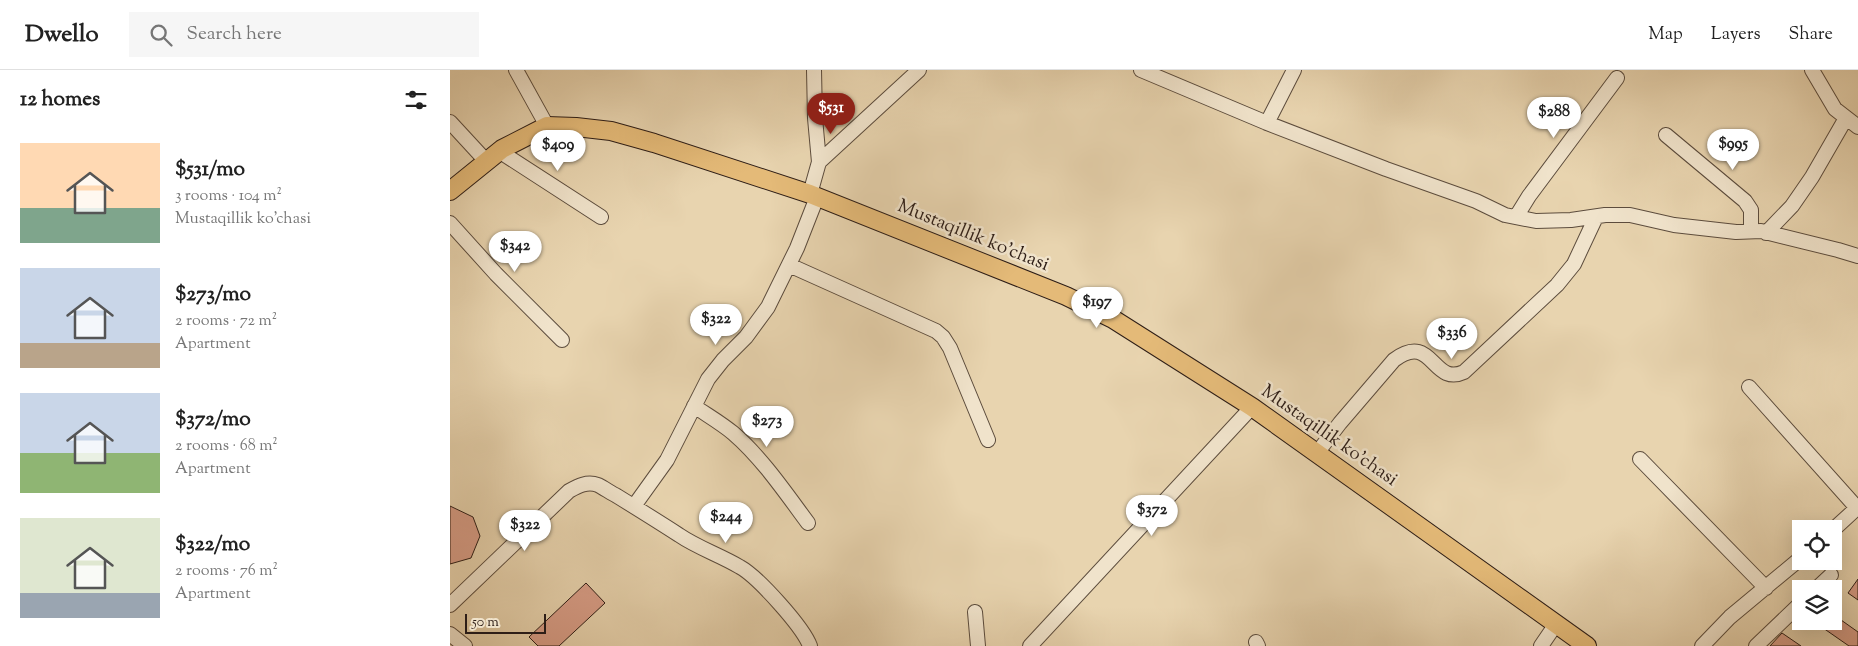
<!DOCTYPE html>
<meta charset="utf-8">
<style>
:root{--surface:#fff;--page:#f6f6f6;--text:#222;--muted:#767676;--line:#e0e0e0;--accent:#8f2418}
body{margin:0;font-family:"Sorts Mill Goudy",serif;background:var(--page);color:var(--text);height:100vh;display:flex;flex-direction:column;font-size:19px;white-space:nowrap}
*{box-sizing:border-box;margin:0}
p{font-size:16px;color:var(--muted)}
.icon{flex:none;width:28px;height:28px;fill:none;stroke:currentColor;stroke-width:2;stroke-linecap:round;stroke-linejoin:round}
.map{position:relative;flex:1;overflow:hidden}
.panel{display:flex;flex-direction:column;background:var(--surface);width:450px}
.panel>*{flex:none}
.controls{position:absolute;left:1342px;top:450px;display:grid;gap:10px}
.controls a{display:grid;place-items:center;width:50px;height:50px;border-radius:0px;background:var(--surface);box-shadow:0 5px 20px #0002;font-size:25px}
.scale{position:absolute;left:15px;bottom:12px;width:81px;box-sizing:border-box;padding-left:5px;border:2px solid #2e1e17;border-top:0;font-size:14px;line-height:18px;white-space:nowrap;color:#2e1e17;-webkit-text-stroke:4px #f0e3cb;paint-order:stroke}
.price{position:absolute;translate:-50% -42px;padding:0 11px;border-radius:18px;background:#fff;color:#222;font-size:16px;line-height:32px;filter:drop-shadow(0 1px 2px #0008)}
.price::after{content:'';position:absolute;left:50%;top:30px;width:15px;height:11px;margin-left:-8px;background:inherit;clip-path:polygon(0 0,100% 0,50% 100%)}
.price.on{background:var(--accent);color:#fff}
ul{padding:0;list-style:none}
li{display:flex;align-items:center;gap:15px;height:125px;padding:0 20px}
li span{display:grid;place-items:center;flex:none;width:140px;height:100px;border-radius:0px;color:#555}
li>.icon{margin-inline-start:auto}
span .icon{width:60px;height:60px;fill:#fffc;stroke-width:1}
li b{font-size:21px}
h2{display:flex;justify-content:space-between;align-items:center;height:60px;padding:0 20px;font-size:21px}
header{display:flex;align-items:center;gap:30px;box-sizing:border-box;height:70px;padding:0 25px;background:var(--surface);border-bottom:1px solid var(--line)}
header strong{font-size:24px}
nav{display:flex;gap:28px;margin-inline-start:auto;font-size:18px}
.search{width:350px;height:45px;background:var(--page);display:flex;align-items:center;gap:12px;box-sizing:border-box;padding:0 18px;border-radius:0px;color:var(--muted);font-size:19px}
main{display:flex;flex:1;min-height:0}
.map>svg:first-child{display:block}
.building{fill:#d89e88;stroke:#2e1e17}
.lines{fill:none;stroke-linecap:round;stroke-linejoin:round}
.minor-casing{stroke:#5c4c3d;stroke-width:16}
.major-casing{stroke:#2e1e17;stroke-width:20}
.minor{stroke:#f0e3cb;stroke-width:14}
.major{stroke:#e4ba78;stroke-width:18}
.labels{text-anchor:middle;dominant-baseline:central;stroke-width:5;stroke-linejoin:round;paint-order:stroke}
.street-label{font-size:19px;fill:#2e1e17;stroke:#f0e3cb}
</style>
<header>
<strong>Dwello</strong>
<div class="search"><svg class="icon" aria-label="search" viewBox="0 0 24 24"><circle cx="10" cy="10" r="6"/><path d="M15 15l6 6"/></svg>Search here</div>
<nav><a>Map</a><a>Layers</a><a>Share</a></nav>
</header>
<main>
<section class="panel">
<h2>12 homes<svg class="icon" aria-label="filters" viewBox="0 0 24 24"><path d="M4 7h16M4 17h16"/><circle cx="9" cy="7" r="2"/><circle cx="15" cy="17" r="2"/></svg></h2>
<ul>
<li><span style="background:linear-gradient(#ffd9b3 65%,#7fa58c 0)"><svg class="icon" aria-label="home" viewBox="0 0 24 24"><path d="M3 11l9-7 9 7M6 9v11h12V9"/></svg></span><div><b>$531/mo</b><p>3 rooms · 104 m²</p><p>Mustaqillik ko’chasi</p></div></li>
<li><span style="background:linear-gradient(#c9d6e8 75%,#b9a48a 0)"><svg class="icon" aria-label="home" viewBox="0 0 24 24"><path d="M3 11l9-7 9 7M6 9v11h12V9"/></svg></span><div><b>$273/mo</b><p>2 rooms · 72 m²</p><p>Apartment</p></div></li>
<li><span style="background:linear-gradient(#c9d6e8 60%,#8fb573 0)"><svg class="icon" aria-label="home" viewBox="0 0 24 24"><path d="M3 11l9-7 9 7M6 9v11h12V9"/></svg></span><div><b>$372/mo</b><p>2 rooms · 68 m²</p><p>Apartment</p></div></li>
<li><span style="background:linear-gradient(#dfe7d0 75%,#9aa5b1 0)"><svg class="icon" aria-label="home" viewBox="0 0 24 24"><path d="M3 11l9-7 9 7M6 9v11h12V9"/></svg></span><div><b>$322/mo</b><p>2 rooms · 76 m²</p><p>Apartment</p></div></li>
</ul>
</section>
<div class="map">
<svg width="1408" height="576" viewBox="0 0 1408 576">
<rect width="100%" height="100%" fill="#e8d4af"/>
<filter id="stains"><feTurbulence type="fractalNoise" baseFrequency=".004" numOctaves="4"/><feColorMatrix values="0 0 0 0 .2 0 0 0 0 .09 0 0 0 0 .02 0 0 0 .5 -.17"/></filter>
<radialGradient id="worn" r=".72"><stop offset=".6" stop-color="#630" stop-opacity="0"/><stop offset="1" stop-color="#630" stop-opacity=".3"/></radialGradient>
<path class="building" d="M0 436 23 447 30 466 21 488 0 494Z
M1408 509V530L1398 523Z
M136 513 155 533 109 576H88L79 567Z
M1384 545 1408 562V576H1399L1363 551H1384Z
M1332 563 1351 576H1320Z"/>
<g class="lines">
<defs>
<path id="minor" d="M66 0 97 56
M691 0 817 53 936 99 1026 131 1055 145 1086 151 1121 150 1155 145H1180L1224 155 1286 162 1311 161 1388 180 1408 186
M1362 0 1385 39 1408 57
M0 52 36 91
M817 53 844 0
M1216 65 1295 131 1301 140V161
M49 81 151 147
M369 92 469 0
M360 124 369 92 365 48 364 0
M1066 147 1079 126 1167 8
M0 153 46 204 112 270
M1316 163 1342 136 1362 107 1396 48
M339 195 486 261 493 267 500 278 538 370
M1299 317 1407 438
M244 336C257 345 271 353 283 363 312 388 335 422 358 453
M867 383 890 353 944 290C983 261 982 317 1014 302L1107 215 1124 194 1146 147
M1190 389 1316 518
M184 436 217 390 258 309 273 290 296 267 318 237 347 178 367 127
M1384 459 1408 437
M1366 519 1381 505
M0 535 119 421C128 416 137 411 148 415 154 418 161 423 167 426 188 439 209 452 229 465 248 478 270 485 290 497 308 507 353 557 360 576
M525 542 528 576
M0 564 15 576
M806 572 808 576
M580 576 802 337
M1091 576 1106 554
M1252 576 1280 547 1351 488
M1306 576 1351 533"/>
<path id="major" d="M0 121 52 79 97 56 126 57 161 61 204 73 360 124 616 226 663 249 802 337 1137 576"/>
</defs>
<use href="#minor" class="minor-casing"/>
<use href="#major" class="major-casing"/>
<use href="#minor" class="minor"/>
<use href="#major" class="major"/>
</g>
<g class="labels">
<g class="street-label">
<text transform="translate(523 166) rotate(22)">Mustaqillik ko’chasi</text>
<text transform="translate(879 366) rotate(35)">Mustaqillik ko’chasi</text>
</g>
</g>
<rect width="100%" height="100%" filter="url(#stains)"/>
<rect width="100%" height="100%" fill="url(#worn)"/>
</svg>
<div class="controls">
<a><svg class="icon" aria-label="locate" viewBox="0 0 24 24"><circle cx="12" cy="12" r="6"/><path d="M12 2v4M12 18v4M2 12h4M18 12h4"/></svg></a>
<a><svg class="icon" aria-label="layers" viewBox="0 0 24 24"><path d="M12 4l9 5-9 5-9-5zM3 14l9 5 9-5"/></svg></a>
</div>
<div class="scale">50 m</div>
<b class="price on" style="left:381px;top:65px">$531</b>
<b class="price" style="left:1104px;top:69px">$288</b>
<b class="price" style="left:1283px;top:101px">$995</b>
<b class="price" style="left:108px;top:102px">$409</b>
<b class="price" style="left:65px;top:203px">$342</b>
<b class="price" style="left:647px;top:259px">$197</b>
<b class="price" style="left:266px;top:276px">$322</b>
<b class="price" style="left:1002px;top:290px">$336</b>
<b class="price" style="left:317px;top:378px">$273</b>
<b class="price" style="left:702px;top:467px">$372</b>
<b class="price" style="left:276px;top:474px">$244</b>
<b class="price" style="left:75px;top:482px">$322</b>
</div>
</main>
